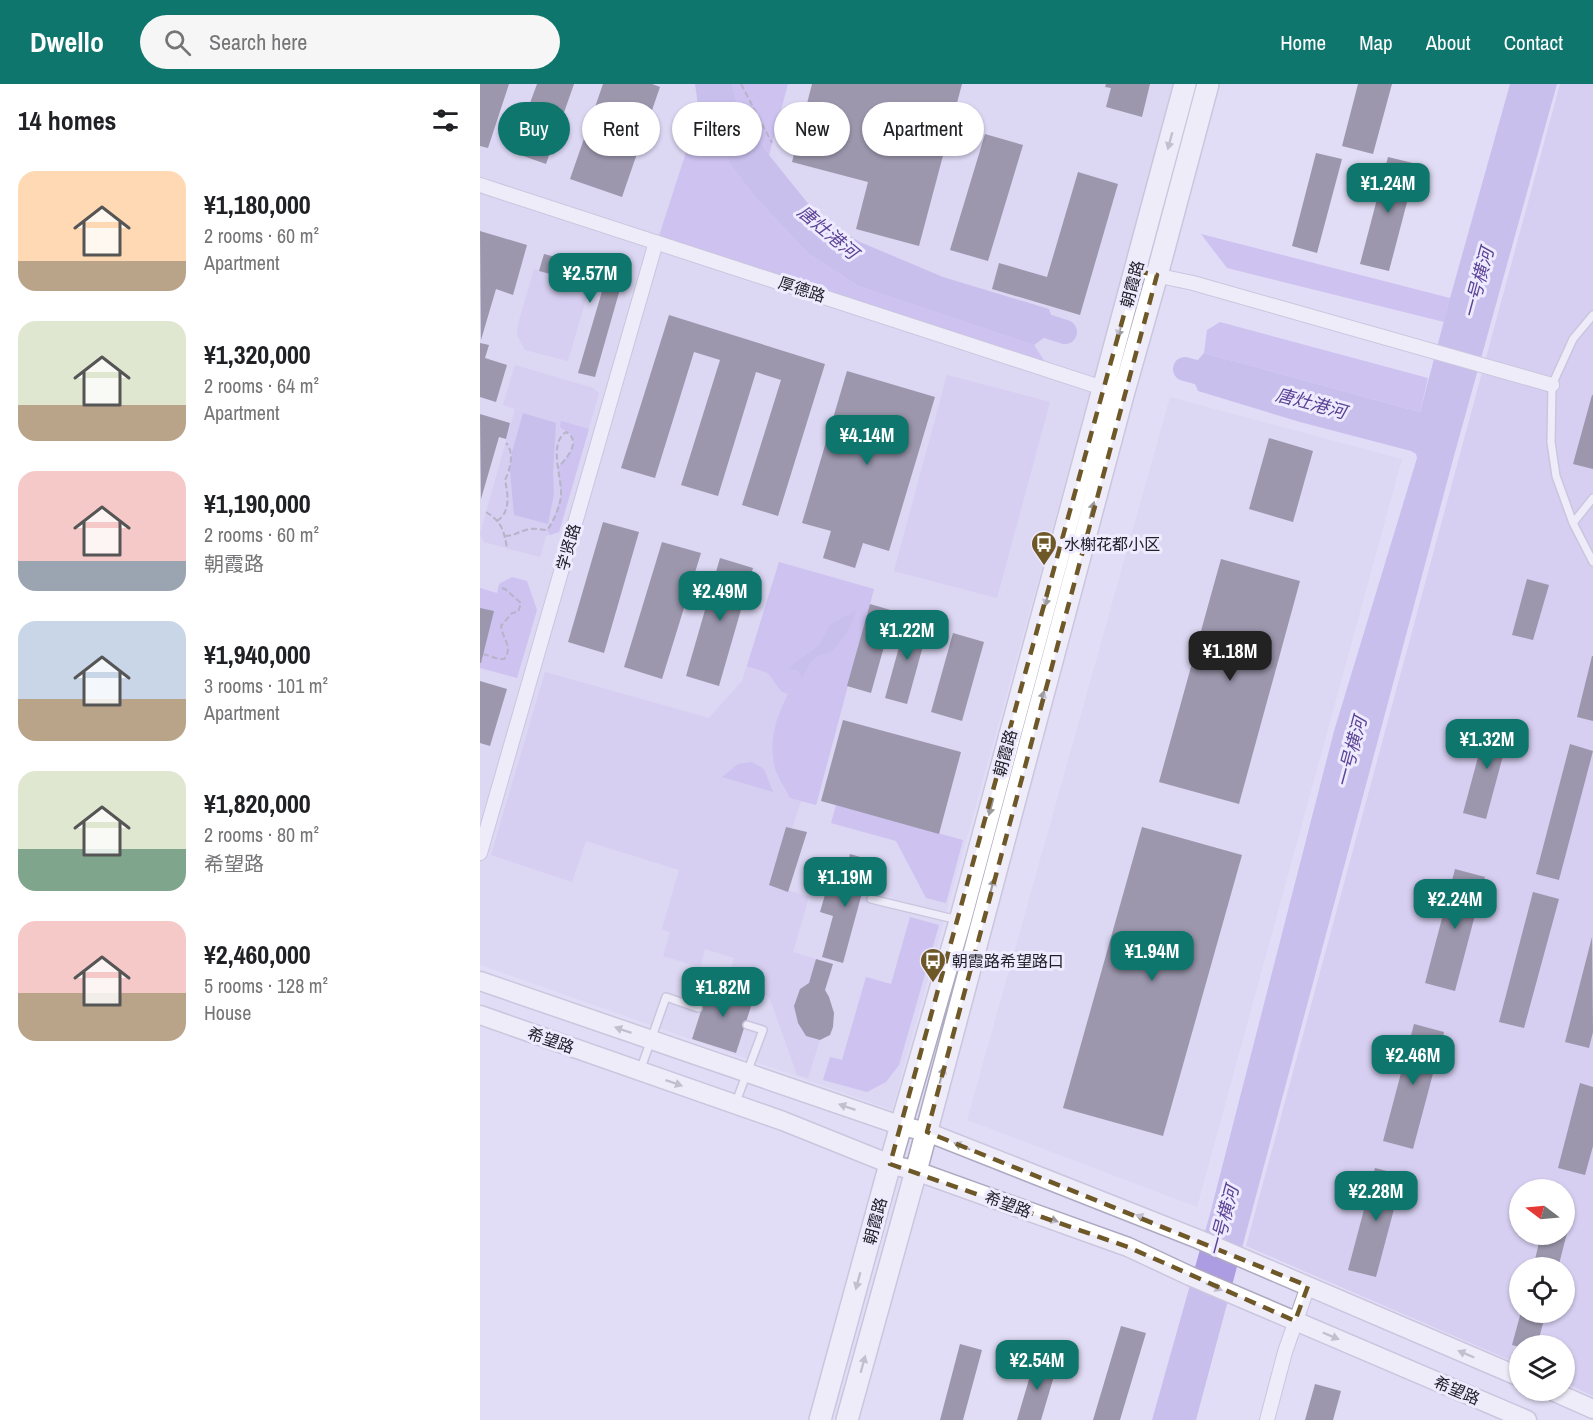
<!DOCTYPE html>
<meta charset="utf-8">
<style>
:root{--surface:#fff;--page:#f6f6f6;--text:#202124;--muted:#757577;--accent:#0f766e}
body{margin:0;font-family:"Archivo Narrow","Noto Sans SC",sans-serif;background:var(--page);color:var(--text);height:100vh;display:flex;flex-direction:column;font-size:22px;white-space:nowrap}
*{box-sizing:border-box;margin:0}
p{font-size:20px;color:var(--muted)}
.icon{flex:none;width:33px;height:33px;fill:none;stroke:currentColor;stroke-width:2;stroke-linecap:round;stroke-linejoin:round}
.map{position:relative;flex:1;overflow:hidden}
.side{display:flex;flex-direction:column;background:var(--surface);width:480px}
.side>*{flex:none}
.top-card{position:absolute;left:18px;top:18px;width:570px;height:54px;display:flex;gap:12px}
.needle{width:39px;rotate:286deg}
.buttons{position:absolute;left:1029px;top:1095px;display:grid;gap:12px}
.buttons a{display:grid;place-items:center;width:66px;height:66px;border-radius:50%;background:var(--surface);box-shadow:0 2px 4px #0004;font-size:30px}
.price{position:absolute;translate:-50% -51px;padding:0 14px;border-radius:12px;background:var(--accent);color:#fff;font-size:20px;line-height:39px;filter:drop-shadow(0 2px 3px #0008)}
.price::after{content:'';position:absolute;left:50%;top:36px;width:18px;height:14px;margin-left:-9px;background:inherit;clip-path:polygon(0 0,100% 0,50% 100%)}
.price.selected{background:#222;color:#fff}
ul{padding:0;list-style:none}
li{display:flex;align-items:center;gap:18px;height:150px;padding:0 18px}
li span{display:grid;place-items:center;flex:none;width:168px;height:120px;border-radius:18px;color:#555}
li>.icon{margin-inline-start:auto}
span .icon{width:72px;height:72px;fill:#fffc;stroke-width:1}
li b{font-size:26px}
h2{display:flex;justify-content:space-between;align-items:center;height:72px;padding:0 18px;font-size:26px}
.pill{padding:0 21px;border-radius:27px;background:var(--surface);box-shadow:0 2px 4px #0004;font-size:21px;line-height:54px}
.pill.selected{background:var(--accent);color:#fff}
header{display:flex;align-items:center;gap:36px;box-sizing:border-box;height:84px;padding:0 30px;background:var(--accent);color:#fff}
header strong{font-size:28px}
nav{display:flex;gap:33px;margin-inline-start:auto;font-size:21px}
.search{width:420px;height:54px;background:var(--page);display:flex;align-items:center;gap:15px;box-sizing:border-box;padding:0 21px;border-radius:33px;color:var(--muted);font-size:22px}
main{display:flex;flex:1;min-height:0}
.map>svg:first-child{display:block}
.built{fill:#d6d0f0}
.green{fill:#c7beea;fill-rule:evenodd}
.forest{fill:#b3a3e9;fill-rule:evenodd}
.water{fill:#ac9ce2}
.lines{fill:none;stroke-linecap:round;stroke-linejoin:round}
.river{stroke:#ac9ce2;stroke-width:24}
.building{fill:#474356}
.service-casing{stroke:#aeaac1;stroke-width:10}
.minor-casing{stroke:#aeaac1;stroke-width:16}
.secondary-casing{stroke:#aeaac1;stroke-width:21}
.primary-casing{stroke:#aeaac1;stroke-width:24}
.path{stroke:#848091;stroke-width:2;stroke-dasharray:6 3;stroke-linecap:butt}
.service{stroke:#fff;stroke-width:7}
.minor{stroke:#fff;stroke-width:14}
.secondary{stroke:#fff;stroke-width:18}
.primary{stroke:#fff;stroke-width:21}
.oneway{fill:#9c9b9f}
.marked{fill:none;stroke:#6f5828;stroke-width:4.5;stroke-dasharray:12 8;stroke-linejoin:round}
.labels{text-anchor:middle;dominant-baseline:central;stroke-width:6;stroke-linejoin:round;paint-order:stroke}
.street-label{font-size:16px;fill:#222029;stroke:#efebff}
.poi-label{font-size:16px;fill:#222029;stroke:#efebff;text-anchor:start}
.water-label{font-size:18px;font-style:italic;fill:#5c4396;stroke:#efebff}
</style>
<header>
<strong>Dwello</strong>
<div class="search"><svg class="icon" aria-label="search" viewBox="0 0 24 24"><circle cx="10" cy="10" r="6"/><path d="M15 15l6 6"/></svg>Search here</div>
<nav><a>Home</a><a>Map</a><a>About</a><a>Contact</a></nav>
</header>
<main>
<section class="side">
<h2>14 homes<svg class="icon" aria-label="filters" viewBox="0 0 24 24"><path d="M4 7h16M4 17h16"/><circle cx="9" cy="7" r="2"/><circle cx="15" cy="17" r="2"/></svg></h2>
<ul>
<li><span style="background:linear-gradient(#ffd9b3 75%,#b9a48a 0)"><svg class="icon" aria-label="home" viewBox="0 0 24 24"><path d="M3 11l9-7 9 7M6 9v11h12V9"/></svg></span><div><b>¥1,180,000</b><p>2 rooms · 60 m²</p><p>Apartment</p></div></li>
<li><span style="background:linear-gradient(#dfe7d0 70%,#b9a48a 0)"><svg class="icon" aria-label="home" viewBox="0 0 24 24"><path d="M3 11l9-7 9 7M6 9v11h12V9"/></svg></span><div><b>¥1,320,000</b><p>2 rooms · 64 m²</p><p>Apartment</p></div></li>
<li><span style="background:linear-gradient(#f6c9c9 75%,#9aa5b1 0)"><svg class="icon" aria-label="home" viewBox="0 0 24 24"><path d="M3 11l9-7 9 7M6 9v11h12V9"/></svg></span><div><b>¥1,190,000</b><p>2 rooms · 60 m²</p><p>朝霞路</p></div></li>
<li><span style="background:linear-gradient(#c9d6e8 65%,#b9a48a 0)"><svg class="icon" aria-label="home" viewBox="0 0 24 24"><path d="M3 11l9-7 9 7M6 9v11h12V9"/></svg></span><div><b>¥1,940,000</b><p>3 rooms · 101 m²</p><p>Apartment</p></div></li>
<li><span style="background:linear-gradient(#dfe7d0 65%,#7fa58c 0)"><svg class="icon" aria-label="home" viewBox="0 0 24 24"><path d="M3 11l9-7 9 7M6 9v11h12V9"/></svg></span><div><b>¥1,820,000</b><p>2 rooms · 80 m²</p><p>希望路</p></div></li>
<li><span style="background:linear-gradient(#f6c9c9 60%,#b9a48a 0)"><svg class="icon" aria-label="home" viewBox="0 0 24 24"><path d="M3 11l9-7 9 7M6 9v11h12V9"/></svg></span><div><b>¥2,460,000</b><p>5 rooms · 128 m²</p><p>House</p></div></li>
</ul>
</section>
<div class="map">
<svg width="1113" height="1336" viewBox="0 0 1113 1336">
<rect width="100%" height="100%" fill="#e2ddf6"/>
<path class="built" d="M0 0H695L412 1026 0 881Z
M690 313 922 375 717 1123 487 1036Z"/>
<path class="green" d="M1080 0H1113V1312L1085 1299 1084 1262H1040L1039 1280 766 1162ZM1040 1106H1084V1150H1040ZM1040 1184H1084V1228H1040Z
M54 185 110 201 88 277 45 266 37 251 38 240Z
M35 281 113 304 119 309 79 448 66 452 60 473 4 458 0 450 35 325 23 321Z
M467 291 570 318 517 514 414 487Z
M299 478 367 602 336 721 321 717 312 745 306 743 289 800 329 813 313 868 336 875 329 899 320 905 314 922 318 939 326 952 340 956 328 994 317 991 290 915 277 902 248 894 254 874 225 865 220 883 183 872 190 848 182 845 199 786 106 757 92 798 11 771 65 588 229 634 262 597Z"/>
<path class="forest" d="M252 0H308L289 71 257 20Z
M219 28 253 84 275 113 329 170 378 202 554 261 567 281 179 152Z
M721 150 970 214 964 238 747 184Z
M740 238 948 294 940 328 724 269 727 246Z
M81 337 109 345 79 448 70 451 67 446 72 440 81 412 78 383C85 377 98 362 92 352 90 348 83 346 80 343Z
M299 478 394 505 336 721 310 714C305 704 298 694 295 684 288 657 296 634 308 610L301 607 288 589 267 582ZM375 527 342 569 330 577 322 595 318 587 306 585 339 561 366 532Z
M32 493 47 497 57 526 37 594 0 584V504L17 509 19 500Z
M272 678 284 685 293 708 242 693 258 680Z
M356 721 483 756 466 819 446 814 416 757 351 739Z
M430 833 459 841 419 981 406 998 387 1008 343 996 350 973 362 976 386 893 411 900Z"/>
<path class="water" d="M215 0H252L257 20 289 71 330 122 358 145 380 158 463 193 569 225 576 245 554 261 378 202 329 170 275 113 253 84 219 28Z
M1030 0H1077L974 372 716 1336H672L730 1130 854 647 937 374 936 370 931 367 820 338 718 307 709 286 724 269 940 328 970 214Z
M43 329 76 339 73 390 74 410 68 440 34 431 30 387 32 368Z
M376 526C372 544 363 556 350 569 333 569 328 582 322 596L318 587 306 585 339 561 350 541Z"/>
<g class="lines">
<path class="river" d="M545 235 585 248
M705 285 741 295"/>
</g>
<path class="building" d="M0 0H29L8 64 0 62Z
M57 0H94L66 80 32 68Z
M123 0H172L180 3 142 113 90 95Z
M332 0H482L439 162 376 145 388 98 312 78Z
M626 0H670L662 33 626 23 631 4 625 3Z
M878 0H912L893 70 862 62Z
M505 50 543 61 508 177 470 166Z
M836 69 862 75 837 169 812 162Z
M908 73 937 80 909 187 880 180Z
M598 88 638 100 600 231 512 205 519 179 567 193Z
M0 147 47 161 33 211 16 205 1 256Z
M64 170 128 187 136 190 138 196 140 205 115 293 98 289 123 204 59 187Z
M189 231 345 280 298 432 262 421 301 296 276 288 238 412 201 401 240 276 214 268 175 394 141 384Z
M0 259 9 261 5 274 27 281 16 318 0 313Z
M367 287 455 313 409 467 383 459 375 484 343 474 351 447 322 439Z
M1112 311H1113V385L1093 380Z
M0 330 30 339 26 355 19 353 1 415Z
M789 354 833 367 813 438 769 425Z
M123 438 159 448 124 569 88 558Z
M182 458 221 469 182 595 144 583Z
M240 474 273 484 239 602 206 592Z
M741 475 820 497 759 720 679 698Z
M1047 495 1069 501 1053 556 1032 551Z
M390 520 414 527 391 609 367 602Z
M0 524 14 527 1 579H0Z
M427 534 449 540 427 620 405 614Z
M473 549 504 558 482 637 451 628Z
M1112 572H1113V637L1097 633Z
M0 597 27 605 10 662 0 659Z
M363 636 481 668 459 750 341 717Z
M1008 636 1031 642 1006 735 983 729Z
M1090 660 1113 667 1079 796 1056 790Z
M306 743 327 748 308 808 289 801Z
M662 743 762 771 683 1052 583 1024Z
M370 770 391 776 363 879 342 873 353 832 340 828 346 807 359 811Z
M975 785 1005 793 975 907 945 899Z
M1053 808 1079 815 1044 944 1019 938Z
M1112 853 1113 948 1109 964 1085 958Z
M336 875 353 880 345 906 349 913 354 929 353 943 350 951 340 956 326 952 318 939 314 922 320 905 329 899Z
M230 899 274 913 256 969 212 955Z
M934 940 964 948 933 1065 903 1057Z
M1100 999 1113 1003V1062L1105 1091 1078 1084Z
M895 1084 923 1091 896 1193 868 1186Z
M1084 1148 1087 1149 1078 1184H1053L1061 1150H1084Z
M1041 1228H1066L1057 1262H1040V1263L1032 1261Z
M641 1242 666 1249 640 1336H613Z
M480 1260 502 1266 483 1336H460Z
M555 1275 577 1282 561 1336H537Z
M835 1300 861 1307 853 1336H825Z"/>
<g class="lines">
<defs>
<path id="service" d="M1113 231 1093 255 1072 301 1071 358 1076 392 1093 439 1113 478
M1093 439 1113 414
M391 815 478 836
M160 987 186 913 218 924
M256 1018 283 946 267 941"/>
<path id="minor" d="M0 101 629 306
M670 190 713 199 1072 301
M0 769 176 158
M787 1336 805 1268 828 1202"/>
<path id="secondary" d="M0 897 422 1042 447 1048 718 1155 1040 1293
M0 931 303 1037 410 1080 436 1087 648 1163 710 1192 1047 1336
M1070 1306 1113 1325"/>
<path id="primary" d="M340 1336 410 1080 480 837 705 0
M367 1336 436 1087 643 311 677 191 728 0"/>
</defs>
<use href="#service" class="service-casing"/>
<use href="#minor" class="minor-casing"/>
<use href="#secondary" class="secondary-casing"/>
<use href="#primary" class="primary-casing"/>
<path class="path" d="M261 0 292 59
M6 428C22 438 24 447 27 464
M17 437C31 428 28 410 25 396 30 386 35 368 26 359
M25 452C34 452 38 448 46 446 53 443 60 446 67 446 73 439 81 420 81 411 82 393 68 360 86 348 102 356 87 375 78 383
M3 570 19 575H24C34 564 22 554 21 542L32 529 38 528 41 519 25 505 19 503"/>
<use href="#service" class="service"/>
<use href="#minor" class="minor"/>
<use href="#secondary" class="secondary"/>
<use href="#primary" class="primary"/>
</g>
<defs><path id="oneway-solid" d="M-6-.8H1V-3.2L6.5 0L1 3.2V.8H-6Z" transform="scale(1.5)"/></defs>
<g class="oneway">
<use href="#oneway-solid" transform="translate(690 57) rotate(105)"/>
<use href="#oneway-solid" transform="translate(640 245) rotate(106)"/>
<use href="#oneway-solid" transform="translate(612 426) rotate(-75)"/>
<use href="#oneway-solid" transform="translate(567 514) rotate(105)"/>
<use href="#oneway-solid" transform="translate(562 615) rotate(-75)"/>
<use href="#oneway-solid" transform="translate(511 723) rotate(105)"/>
<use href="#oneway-solid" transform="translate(512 803) rotate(-75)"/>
<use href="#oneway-solid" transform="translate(143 946) rotate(-161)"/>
<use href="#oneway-solid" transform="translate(462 991) rotate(-75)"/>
<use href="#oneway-solid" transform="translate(194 999) rotate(19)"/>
<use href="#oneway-solid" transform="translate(367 1023) rotate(-161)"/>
<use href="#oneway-solid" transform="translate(482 1062) rotate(-158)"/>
<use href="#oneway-solid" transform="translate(664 1134) rotate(-158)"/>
<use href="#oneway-solid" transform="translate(570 1135) rotate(20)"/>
<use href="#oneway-solid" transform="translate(378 1197) rotate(105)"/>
<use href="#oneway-solid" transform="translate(734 1203) rotate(23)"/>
<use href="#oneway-solid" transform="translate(851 1252) rotate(23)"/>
<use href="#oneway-solid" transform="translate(986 1270) rotate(-157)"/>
<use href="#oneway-solid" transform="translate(383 1280) rotate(-75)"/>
</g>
<path d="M0 0H1113V1336H0ZM656 187 677 191 447 1048 828 1202 815 1237 648 1163 410 1080Z" fill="#e2ddf6" fill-opacity=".55" fill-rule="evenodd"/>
<path class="marked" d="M656 187 677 191 447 1048 828 1202 815 1237 648 1163 410 1080Z"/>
<defs>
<symbol id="bus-pin" viewBox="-11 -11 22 30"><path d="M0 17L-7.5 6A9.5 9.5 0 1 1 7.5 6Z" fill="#6f5828" stroke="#efebff"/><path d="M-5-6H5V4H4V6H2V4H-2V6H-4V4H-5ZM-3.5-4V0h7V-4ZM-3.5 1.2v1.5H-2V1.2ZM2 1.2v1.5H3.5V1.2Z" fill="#fff"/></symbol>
</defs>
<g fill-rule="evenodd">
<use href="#bus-pin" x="549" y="445" width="30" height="40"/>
<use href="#bus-pin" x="438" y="862" width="30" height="40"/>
</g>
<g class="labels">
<g class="street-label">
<text transform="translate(652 200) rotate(-75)">朝霞路</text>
<text transform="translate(322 205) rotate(18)">厚德路</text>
<text transform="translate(88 463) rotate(-74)">学贤路</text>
<text transform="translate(525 669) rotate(-75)">朝霞路</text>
<text transform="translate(71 956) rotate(19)">希望路</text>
<text transform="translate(528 1120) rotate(20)">希望路</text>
<text transform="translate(395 1137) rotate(-75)">朝霞路</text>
<text transform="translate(977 1306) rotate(23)">希望路</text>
</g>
<g class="poi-label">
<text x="584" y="460">水榭花都小区</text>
<text x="472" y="877">朝霞路希望路口</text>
</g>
<g class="water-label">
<text transform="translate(348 148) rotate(40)">唐灶港河</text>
<text transform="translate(998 199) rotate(-75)">一号横河</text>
<text transform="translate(831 319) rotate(15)">唐灶港河</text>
<text transform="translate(871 668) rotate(-75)">一号横河</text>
<text transform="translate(743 1137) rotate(-75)">一号横河</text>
</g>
</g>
</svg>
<div class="buttons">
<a><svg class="needle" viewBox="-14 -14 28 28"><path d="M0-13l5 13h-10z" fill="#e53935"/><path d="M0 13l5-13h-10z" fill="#757577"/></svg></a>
<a><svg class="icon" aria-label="locate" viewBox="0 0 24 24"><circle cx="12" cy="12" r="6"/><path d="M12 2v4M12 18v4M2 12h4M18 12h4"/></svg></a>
<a><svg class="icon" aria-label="layers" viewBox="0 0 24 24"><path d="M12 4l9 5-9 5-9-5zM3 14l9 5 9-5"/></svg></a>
</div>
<b class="price" style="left:908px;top:130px">¥1.24M</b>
<b class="price" style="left:110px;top:220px">¥2.57M</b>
<b class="price" style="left:387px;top:382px">¥4.14M</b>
<b class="price" style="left:240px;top:538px">¥2.49M</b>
<b class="price" style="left:427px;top:577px">¥1.22M</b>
<b class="price selected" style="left:750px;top:598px">¥1.18M</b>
<b class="price" style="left:1007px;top:686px">¥1.32M</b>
<b class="price" style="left:365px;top:824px">¥1.19M</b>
<b class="price" style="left:975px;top:846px">¥2.24M</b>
<b class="price" style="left:672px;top:898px">¥1.94M</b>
<b class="price" style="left:243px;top:934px">¥1.82M</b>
<b class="price" style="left:933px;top:1002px">¥2.46M</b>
<b class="price" style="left:896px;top:1138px">¥2.28M</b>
<b class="price" style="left:557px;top:1307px">¥2.54M</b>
<div class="top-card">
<a class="pill selected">Buy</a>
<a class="pill">Rent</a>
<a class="pill">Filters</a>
<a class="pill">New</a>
<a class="pill">Apartment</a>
</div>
</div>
</main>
